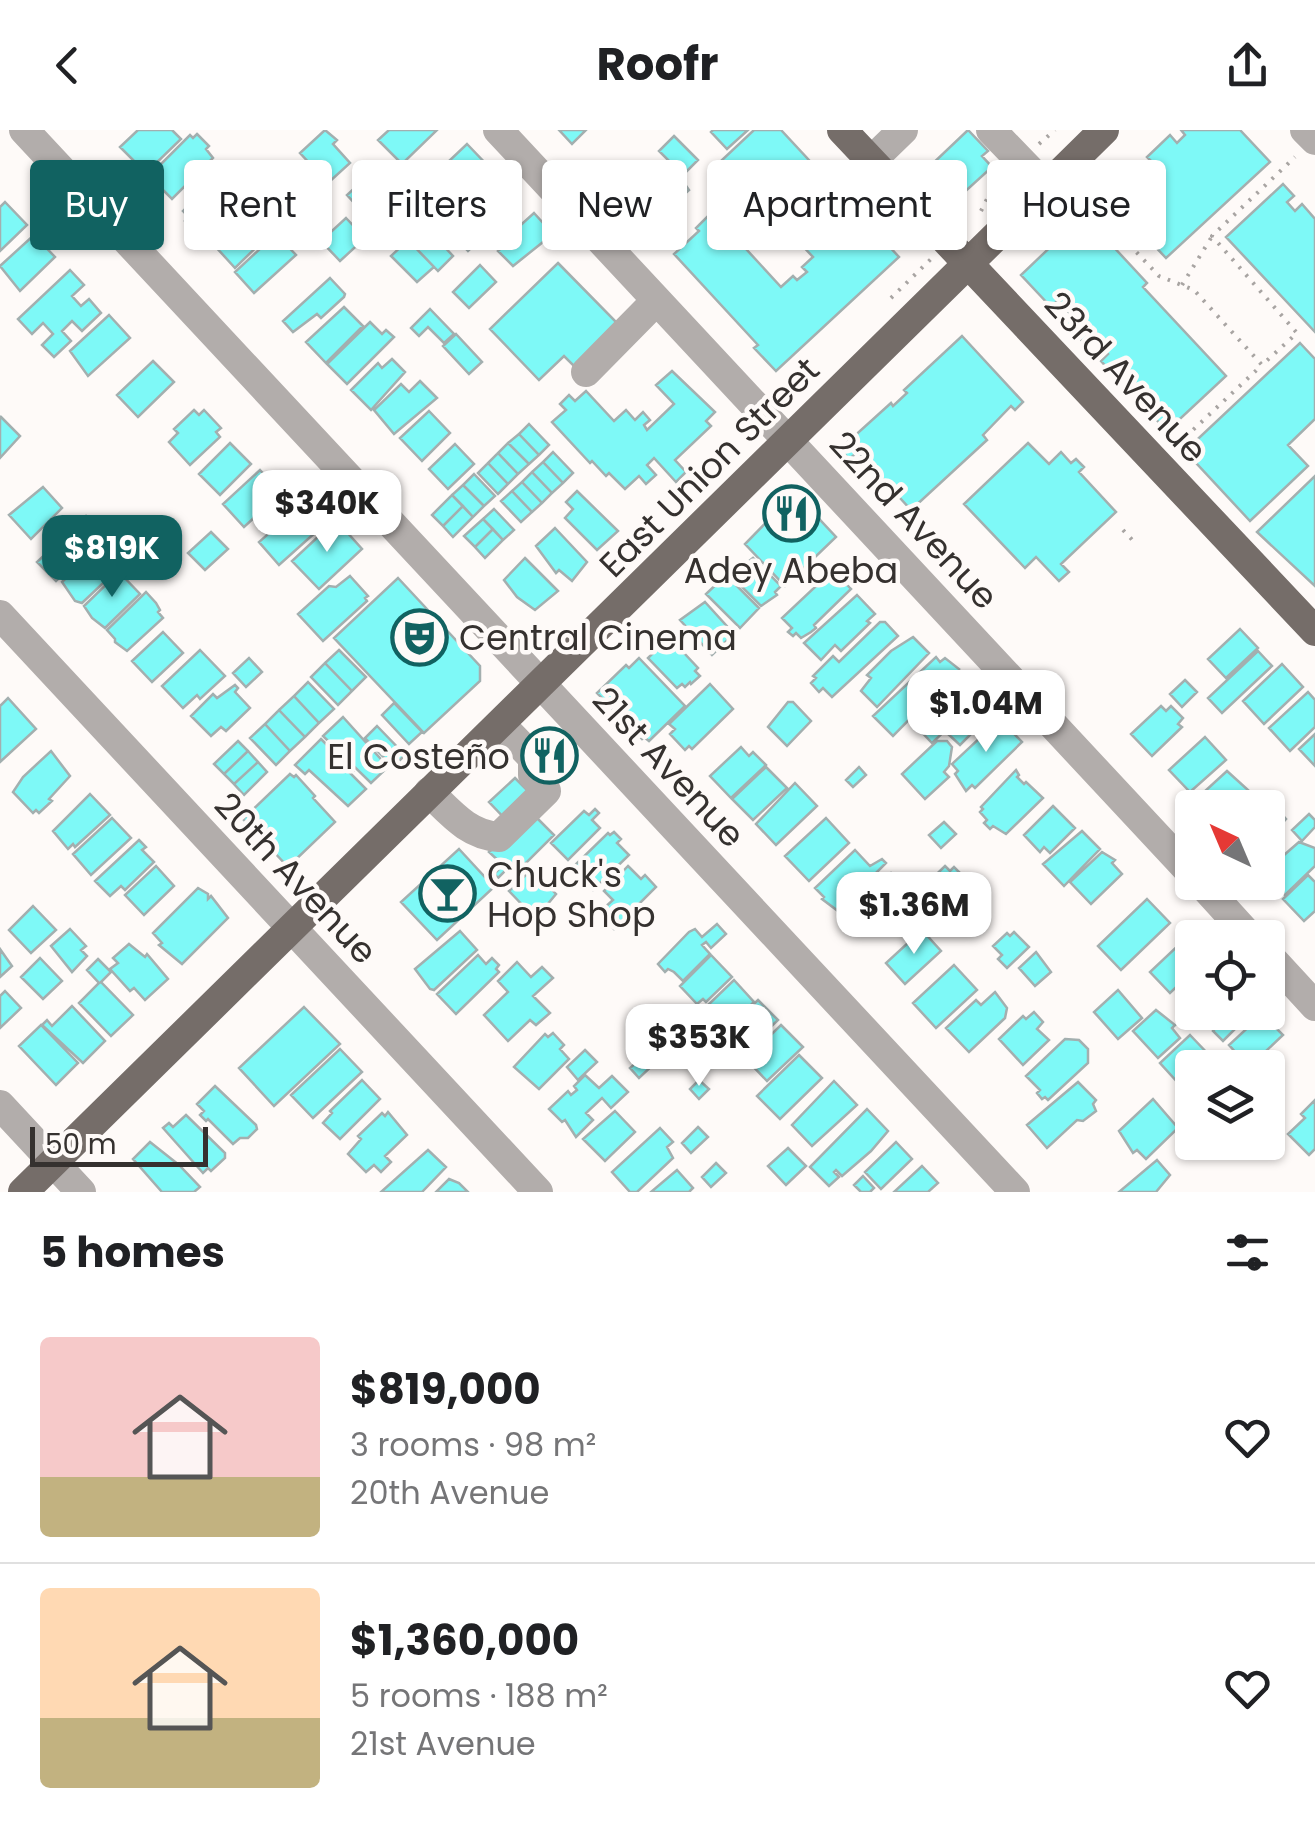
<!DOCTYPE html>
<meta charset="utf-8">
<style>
:root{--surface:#fff;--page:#f6f6f6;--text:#202124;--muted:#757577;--line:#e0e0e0;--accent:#116261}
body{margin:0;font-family:Poppins,sans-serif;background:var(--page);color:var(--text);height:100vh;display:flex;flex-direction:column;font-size:38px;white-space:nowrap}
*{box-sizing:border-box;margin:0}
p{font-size:32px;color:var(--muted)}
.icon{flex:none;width:55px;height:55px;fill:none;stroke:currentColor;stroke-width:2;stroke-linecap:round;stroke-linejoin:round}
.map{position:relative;height:1062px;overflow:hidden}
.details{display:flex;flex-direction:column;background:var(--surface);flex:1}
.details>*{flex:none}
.guide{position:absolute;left:30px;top:30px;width:1255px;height:90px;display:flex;gap:20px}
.needle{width:65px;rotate:316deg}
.controls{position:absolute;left:1175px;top:660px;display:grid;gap:20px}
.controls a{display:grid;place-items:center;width:110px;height:110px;border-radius:10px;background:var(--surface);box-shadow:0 2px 8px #0004;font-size:50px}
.scale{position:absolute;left:30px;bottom:25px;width:178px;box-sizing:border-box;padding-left:10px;border:5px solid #35312f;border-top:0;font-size:28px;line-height:35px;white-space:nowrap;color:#35312f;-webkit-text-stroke:8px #fefaf8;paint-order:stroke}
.price{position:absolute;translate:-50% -85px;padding:0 22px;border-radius:20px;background:#fff;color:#222;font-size:32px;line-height:65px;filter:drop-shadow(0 2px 5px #0008)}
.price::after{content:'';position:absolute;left:50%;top:60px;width:30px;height:22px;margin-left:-15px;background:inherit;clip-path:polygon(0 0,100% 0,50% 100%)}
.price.on{background:var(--accent);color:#fff}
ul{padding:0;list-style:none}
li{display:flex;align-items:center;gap:30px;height:250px;padding:0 40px}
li+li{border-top:2px solid var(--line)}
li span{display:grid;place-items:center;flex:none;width:280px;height:200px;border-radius:10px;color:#555}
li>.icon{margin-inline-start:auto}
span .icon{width:120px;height:120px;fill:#fffc;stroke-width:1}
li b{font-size:42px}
h2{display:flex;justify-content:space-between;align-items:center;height:120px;padding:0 40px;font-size:42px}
.pill{padding:0 35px;border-radius:10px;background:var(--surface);box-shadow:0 2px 8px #0004;font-size:35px;line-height:90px}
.pill.on{background:var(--accent);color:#fff}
header{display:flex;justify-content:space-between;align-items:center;height:130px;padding:0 40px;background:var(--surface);font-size:45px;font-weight:700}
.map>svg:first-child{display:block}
.building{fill:#7ef9f7;stroke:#a3afaf;stroke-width:2.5}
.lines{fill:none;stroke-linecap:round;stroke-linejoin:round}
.path{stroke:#a8a4a2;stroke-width:4;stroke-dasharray:2.5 8;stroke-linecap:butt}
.minor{stroke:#b2adab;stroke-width:30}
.major{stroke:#756d69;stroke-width:30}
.labels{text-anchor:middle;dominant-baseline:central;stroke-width:9;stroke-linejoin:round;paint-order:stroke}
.street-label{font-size:35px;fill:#35312f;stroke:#fefaf8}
.poi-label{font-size:35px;fill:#35312f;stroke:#fefaf8;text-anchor:start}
</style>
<header><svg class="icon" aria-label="back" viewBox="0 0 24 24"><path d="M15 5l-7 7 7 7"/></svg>Roofr<svg class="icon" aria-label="share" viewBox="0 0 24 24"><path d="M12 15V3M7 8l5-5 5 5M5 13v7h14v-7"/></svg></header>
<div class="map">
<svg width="1315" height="1062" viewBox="0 0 1315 1062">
<rect width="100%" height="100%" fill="#fefaf8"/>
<path class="building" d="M138 0H172L181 9 146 43 120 17Z
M325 0 337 10 333 14 350 33 328 53 300 23Z
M389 0H437L402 34 378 10Z
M559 0H586L572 14Z
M713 0H748L727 19 711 2Z
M754 0H781L899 127 776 241 754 218 758 215 674 124 699 101 696 98 712 82 781 157 793 146 797 150 807 142 802 137 813 127 722 30Z
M968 0 988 21 982 26 992 37 958 68 929 37Z
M1181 0H1240L1270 32 1166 128 1106 65 1139 35 1146 42 1154 34 1147 27 1170 5 1177 13 1185 5Z
M197 4 209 16 206 19 213 28 172 69 149 46 190 5 193 8Z
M674 6 698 30 683 45 659 21Z
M467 14 488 36 450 71 430 49Z
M658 37 662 41 657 46 659 48 669 39 672 43 675 40 689 60 654 92 634 71 646 60 640 55Z
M226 40 240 54 245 50 252 57 205 104 196 95 193 99 185 91 189 87 183 81Z
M360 53 369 63 373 58 386 72 382 76 389 84 371 100 366 94 368 88 347 65Z
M1283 54 1294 66 1287 72 1295 81 1302 74 1315 89V202L1226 107Z
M477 57 492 73 464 99 450 83Z
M276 70 289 85 235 138 214 115 258 75 264 73 268 77Z
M5 72 27 95 0 121V77Z
M482 82 495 95 468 121 455 107Z
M534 83 553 104 513 136 498 121 506 114 503 111Z
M1084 85 1147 153 1143 157 1226 246 1167 301 1136 268 1143 261 1128 246 1121 253 1101 231 1108 224 1093 208 1086 215 1065 193 1072 186 1058 170 1051 177 1021 145Z
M346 88 365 108 340 131 321 111Z
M427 98 453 126 438 141 411 113Z
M276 104 296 125 254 163 235 142Z
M34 105 55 127 20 161 0 136Z
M408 110 434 137 417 152 391 126Z
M558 133 622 198 582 244 564 226 539 250 490 199Z
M480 135 496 152 469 178 453 162Z
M70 140 84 155 72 166 81 176 89 169 101 183 82 201 72 191 62 201 71 211 54 227 42 215 53 204 43 193 32 204 18 189Z
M330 148 345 164 344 167 321 188 317 184 293 202 283 191Z
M344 177 363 196 326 233 306 212Z
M430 179 454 204 444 213 428 197 419 206 411 198Z
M109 185 130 208 88 246 70 221Z
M370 192 382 204 386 200 394 207 347 254 327 234Z
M456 204 482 232 469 244 443 216Z
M962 206 1023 272 1015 280 1011 276 983 305 987 310 911 380 858 322 849 329 840 319 891 273 893 276 907 263 904 260Z
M1300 213 1315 229V289L1288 315 1308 336 1250 391 1185 321Z
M392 229 405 242 371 280 351 260 378 233 382 238Z
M153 231 174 252 138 287 117 265Z
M672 241 715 282 706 291 711 296 675 330 686 342 676 352 654 328 647 335 656 345 646 354 639 346 625 359 609 343 606 346 592 331 590 333 552 292 566 280 560 274 569 265 575 271 586 261 614 291 626 280 635 290 643 282 650 290 644 295 647 300 674 274 656 255Z
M420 251 437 268 394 304 374 280 401 254 409 262Z
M194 280 199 285 204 280 221 298 216 302 220 307 190 335 169 312 178 303 174 299Z
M429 281 450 303 422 331 400 308Z
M1 287 20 306 0 328V289Z
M529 294 549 315 539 325 519 304Z
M519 304 539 325 529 334 508 313Z
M230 313 251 334 220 365 199 344Z
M508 313 529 334 518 344 498 323Z
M1028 313 1049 334 1061 322 1071 333 1076 329 1084 337 1079 342 1116 382 1061 434 1069 442 1059 451 1036 427 1025 438 964 374Z
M455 314 474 334 448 359 429 339Z
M553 322 573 343 563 353 543 332Z
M498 323 518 344 508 354 488 333Z
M543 332 563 353 552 363 532 342Z
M488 333 508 354 498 364 478 343Z
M260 340 281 363 244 397 223 374Z
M532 342 552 363 542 373 522 352Z
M474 344 495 366 484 376 463 355Z
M1315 346V456L1257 402Z
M522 352 542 373 532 382 512 361Z
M463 355 484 376 473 387 452 365Z
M43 357 62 378 31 409 9 385Z
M512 361 532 382 521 392 501 371Z
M577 361 618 401 597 420 565 388 573 379 566 372Z
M795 363 836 407 785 456 745 414Z
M452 365 463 376 443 396 432 385Z
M300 376 317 401 279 435 259 412Z
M463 376 473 387 453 407 443 396Z
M494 379 514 400 503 410 483 389Z
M86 386 104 404 56 451 37 432Z
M483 389 493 399 475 417 464 406Z
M336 390 362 419 319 459 292 431Z
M555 398 587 432 572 451 559 440 556 443 536 416Z
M493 399 503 410 485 428 475 417Z
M211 402 228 419 205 440 188 423Z
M97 418 101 422 103 420 117 440 82 473 75 471 62 452Z
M525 428 558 461 535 480 517 467 504 450Z
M753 428 781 456 775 462 777 465 761 476 734 449V443Z
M833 440 851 459 814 495 816 498 811 502 801 508 796 503 793 506 788 502 792 498 782 488Z
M119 442 140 464 105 498 92 488 84 476Z
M726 445 759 478 740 498 706 464Z
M350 446 368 466 365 468 367 471 323 511 298 484 329 456 336 457Z
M398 448 480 536V551L424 603 334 508Z
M146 462 156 473 160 480 158 482 163 488 127 521 115 512V509L107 500Z
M857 465 875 484 867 491 870 493 841 521 835 515 821 530 804 513Z
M705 472 734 504 712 525 680 490Z
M880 492H885L898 506 832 567 823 558 819 562 811 553 816 548 813 546 833 526 839 532Z
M1240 499 1258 518 1226 548 1208 529Z
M163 502 183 523 152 552 132 531Z
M669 507 698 538 695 541 700 546 691 554 690 552 685 557 682 554 677 558 648 528Z
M913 507 929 523 877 577 861 561 871 548 867 545 891 521Z
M200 520 225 546 200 569 197 565 183 578 162 556Z
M339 520 366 547 352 561 325 533Z
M1258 521 1272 536 1222 583 1208 568Z
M936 527 940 532 945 528 959 539 893 606 873 586Z
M249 528 262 542 246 557 233 543Z
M639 528 685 576 649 611 644 607 642 609 597 563 626 535 629 538Z
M325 533 352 561 338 575 311 547Z
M1282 534 1303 557 1264 594 1243 571Z
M1185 550 1197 562 1182 577 1170 564Z
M308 552 334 579 319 593 294 566Z
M710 554 733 579 692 619 689 616 685 620 670 604 675 599 669 594Z
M235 555 238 558 235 562 250 578 226 601 221 597 211 606 191 586 213 564 217 568Z
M961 557 968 565 959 568 969 578 932 613 913 593 950 558 955 563Z
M1308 562 1315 570V597L1290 621 1269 598Z
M294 566 319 593 305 607 279 580Z
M8 568 36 599 0 632V576Z
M788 572H793L811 591 787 616 768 597Z
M394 573 422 602 409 614 382 585Z
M1161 576 1166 581 1171 576 1183 588 1178 594 1182 597 1152 626 1131 604Z
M279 580 305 607 290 621 265 594Z
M970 584 980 595 960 615 948 604Z
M343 587 388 637 371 653 323 606Z
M1000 589 1022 612 975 658 972 655 966 661 955 644 958 641 952 634Z
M265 594 290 621 276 635 250 608Z
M377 596 405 625 393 637 365 608Z
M1315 604V636L1299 619Z
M1205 607 1226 630 1190 662 1169 640Z
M321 609 353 641 350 643 366 659 348 676 309 640 305 644 295 635Z
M238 611 248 621 224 644 214 634Z
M937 611H947L952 617 949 636 944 642 949 647 925 669 902 644Z
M741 617 749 626 753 622 766 635 731 668 710 646Z
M51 621 70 646 49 669 52 671 39 683 36 680 33 683 13 662 23 647Z
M248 621 258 632 234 654 224 644Z
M258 632 267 642 244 665 234 654Z
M766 637 787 658 753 690 732 669Z
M859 637 866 645 853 657 846 650Z
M1016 640 1019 645 1017 647 1024 654 1026 652 1043 668 1006 704 993 696 990 699 984 693 987 690 980 682 983 679 981 677Z
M1227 641 1248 660 1230 677 1198 678 1193 672Z
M290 644 294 647 296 645 315 666 313 668 335 692 288 737 243 689Z
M515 648 533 666 510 694 489 672Z
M795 653 817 676 776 715 756 694Z
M90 664 110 685 75 717 73 714 68 719 53 701Z
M1259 669 1266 677 1271 672 1286 689 1268 709V678H1249Z
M1053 676 1075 698 1050 723 1044 717 1040 722 1024 705Z
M595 679 599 683 592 690 600 698 568 730 551 713 584 681 589 685Z
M532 683 554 705 522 737 516 730 498 748 494 744 503 735 489 722Z
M1309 684 1315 690V697L1302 711 1292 700Z
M112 688 131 708 91 745 73 724Z
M826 688 849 713 809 751 785 726Z
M944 692 956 704 941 718 929 705Z
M1082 701 1100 719 1064 756 1043 734Z
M614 702 621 709 617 713 629 725 593 760 572 738 608 703 610 705Z
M139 710 146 717 142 720 154 732 125 760 121 756 110 766 95 751Z
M1299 712 1315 718V736L1285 765 1268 747V739Z
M459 719 494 757 437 810 401 772Z
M855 720 870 736 882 729 886 733 838 781 822 769 824 767 815 758Z
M1102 722 1115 730 1112 733 1122 744 1091 774 1070 752Z
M156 736 174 756 144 785 125 765Z
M628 736 641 749 645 745 656 757 614 799 606 791 611 785 604 778 613 770 604 761Z
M945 736 950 741 954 737 969 752 936 784 916 764Z
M532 739 556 764 542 781 540 779 533 786 509 761Z
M891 743 909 762 868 800 850 781Z
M1308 745 1315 752V781L1304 791 1283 769Z
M198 758 208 764V769L211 766 228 788 182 834 159 815 162 813 153 803Z
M1147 769 1170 793 1121 840 1098 816Z
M33 776 56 800 31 823 9 800Z
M717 794 726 804 711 818 706 812 702 815 710 824 683 851 674 842 668 839 665 842 658 834 689 802 695 799 702 807Z
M70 799 86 816 81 820 87 826 72 842 51 816Z
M922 800 941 821 905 854 886 833Z
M460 801 477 820 434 860 430 859 415 839Z
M1014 802 1029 817 1007 838 998 829 1002 825 993 816 1007 803 1010 806Z
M1185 809 1192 817V842L1170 863 1150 842Z
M129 814 145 827 147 824 168 849 145 870 134 858 130 861 110 839 118 833 113 828Z
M0 819 12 836 0 847Z
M1036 822 1051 842 1035 856 1019 838Z
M478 825 486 834 492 828 499 835 496 839 499 842 456 884 437 864Z
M711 825 732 847 706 872 703 869 697 874 680 856Z
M40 828 62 851 43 869 21 847Z
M98 829 111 842 101 852 133 885 111 906 79 873 99 853 87 840Z
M517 832 531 847 542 837 553 848 533 866 550 883 536 895 530 890 508 911 484 885 508 862 498 851Z
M954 835 977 860 936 898 913 873Z
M734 850 754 872 724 901 709 885 714 880 708 875Z
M1118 860 1142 888 1118 909 1094 882Z
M5 861 21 878 0 898V866Z
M995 862 1007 878 1005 888 969 922 946 898 976 870 981 875Z
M758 870 778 890 732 934 712 914Z
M72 876 105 911 83 933 42 895 47 890 52 896Z
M304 877 340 914 274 976 239 938Z
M1156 880 1175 895 1172 898 1180 908 1158 928 1133 901Z
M1034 882 1043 892 1037 899 1049 910 1023 935 999 909 1023 886 1026 889Z
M1231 882 1249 885 1223 911 1213 901Z
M1256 890 1263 897 1269 891 1283 905 1249 937 1229 915Z
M41 895 78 933 56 955 19 916Z
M781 895 803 917 767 951 746 929Z
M553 903 564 915 560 919 569 929 539 959 514 937 545 904 548 907Z
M1190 905 1210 926 1203 933 1208 938H1192V951L1189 947 1180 955 1160 933Z
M1065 909 1079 910 1088 919V933L1048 970 1045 967 1042 969 1037 963 1040 960 1026 946Z
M340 919 362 942 313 988 291 965Z
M585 920 597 932 578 950 567 937Z
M646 924 655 933 639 948 630 938Z
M799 925 822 948 780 989 757 966Z
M585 945 599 958 612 946 628 962 611 978 602 968 586 983 593 990 576 1007 565 990 562 992 549 979 568 961 571 965 577 960 574 956Z
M362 950 380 969 340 1009 323 993 332 983 330 981Z
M699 950 709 959 699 969 690 959Z
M834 951 857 975 812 1016 792 995Z
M1078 952 1096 970 1093 974 1096 981 1083 991 1077 990 1047 1018 1027 995Z
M215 956 256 995 257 999 248 1008H240L233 1014 208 989 206 991 200 985 204 981 197 974Z
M1153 969 1178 998 1146 1029 1137 1020 1133 1023 1119 1001Z
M1315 970V1019L1309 1025 1288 1004 1305 988 1301 984Z
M867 979 888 1001 871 1021 842 1046 836 1040 834 1042 839 1047 829 1056 810 1037Z
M615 981 635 1002 605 1031 583 1009Z
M388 982 407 1005 385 1026 391 1032 381 1042 374 1035 366 1042 348 1024 361 1009 358 1006 382 983 385 986Z
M186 985 225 1023V1028L211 1041 208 1038 203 1043 163 998 169 993 173 997Z
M698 997 708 1007 691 1023 682 1013Z
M660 998 673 1012 667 1017 673 1028 637 1062H630L612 1042Z
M150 1012 179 1035 200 1057 194 1062H162L133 1029Z
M896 1012 912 1029 881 1059 865 1042Z
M788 1018 806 1036 786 1055 768 1036Z
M428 1020 446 1037 422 1062H381Z
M1157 1030 1170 1045 1156 1062H1119Z
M716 1033 726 1043 711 1057 702 1047Z
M922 1036 938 1053 928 1062H894Z
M677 1040 693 1058 689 1062H651Z
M863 1046 874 1058 870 1062H861L854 1055Z
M449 1049 459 1053 468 1062H436Z"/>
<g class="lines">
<path class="path" d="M1039 14 1055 0
M1086 69 1159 146 1194 160 1262 235 1297 203 1212 106 1295 27
M981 81 992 59 1003 48
M1182 155 1211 108
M891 168 931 129
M1178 314 1262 235
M1123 400 1137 415"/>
<path class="minor" d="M24 0 1015 1062
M498 0 1192 744
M991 0 1045 56
M1305 0 1315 10
M871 31 903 0
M586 242 656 171
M0 485 538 1062
M429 662C451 683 468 705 499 707L546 661 533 645V628L500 594
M1200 752 1251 808
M1268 825 1315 876
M0 975 81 1062"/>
<path class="major" d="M842 0 1315 501
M23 1062 1104 0"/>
</g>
<defs>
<symbol id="restaurant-ring" viewBox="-11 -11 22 22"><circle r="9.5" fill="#fefaf8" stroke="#116261" stroke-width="1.5"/><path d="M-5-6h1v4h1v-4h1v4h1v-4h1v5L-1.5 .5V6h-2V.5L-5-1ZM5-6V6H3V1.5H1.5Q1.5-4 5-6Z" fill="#116261"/></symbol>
<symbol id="theatre-ring" viewBox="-11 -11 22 22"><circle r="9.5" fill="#fefaf8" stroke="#116261" stroke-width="1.5"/><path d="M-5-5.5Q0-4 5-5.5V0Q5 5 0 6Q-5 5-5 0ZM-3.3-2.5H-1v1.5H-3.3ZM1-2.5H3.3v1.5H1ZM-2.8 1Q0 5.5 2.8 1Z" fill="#116261"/></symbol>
<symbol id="bar-ring" viewBox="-11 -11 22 22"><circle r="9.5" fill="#fefaf8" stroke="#116261" stroke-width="1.5"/><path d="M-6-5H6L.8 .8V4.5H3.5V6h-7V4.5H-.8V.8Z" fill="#116261"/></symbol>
</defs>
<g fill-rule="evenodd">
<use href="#restaurant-ring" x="760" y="352" width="63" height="63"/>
<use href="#theatre-ring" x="388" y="476" width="63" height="63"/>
<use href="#restaurant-ring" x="518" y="594" width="63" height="63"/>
<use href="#bar-ring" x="416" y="732" width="63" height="63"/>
</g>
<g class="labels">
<g class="street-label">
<text transform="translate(1126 247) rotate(47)">23rd Avenue</text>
<text transform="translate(709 337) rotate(-45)">East Union Street</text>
<text transform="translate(914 390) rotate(47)">22nd Avenue</text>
<text transform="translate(669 637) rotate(47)">21st Avenue</text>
<text transform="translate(296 748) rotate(47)">20th Avenue</text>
</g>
<g class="poi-label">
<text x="791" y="440" text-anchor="middle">Adey Abeba</text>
<text x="459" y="507">Central Cinema</text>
<text x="510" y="626" text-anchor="end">El Costeño</text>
<text x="487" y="744">Chuck's<tspan x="487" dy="40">Hop Shop</tspan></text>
</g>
</g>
</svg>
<div class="controls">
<a><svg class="needle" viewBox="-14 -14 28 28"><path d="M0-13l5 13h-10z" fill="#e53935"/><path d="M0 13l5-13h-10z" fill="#757577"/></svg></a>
<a><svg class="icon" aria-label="locate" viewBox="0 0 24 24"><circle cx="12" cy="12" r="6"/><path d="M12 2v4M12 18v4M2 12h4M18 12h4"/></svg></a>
<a><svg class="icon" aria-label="layers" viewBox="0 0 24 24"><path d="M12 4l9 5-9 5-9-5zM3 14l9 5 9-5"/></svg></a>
</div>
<div class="scale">50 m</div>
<b class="price" style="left:327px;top:425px">$340K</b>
<b class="price on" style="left:112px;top:470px">$819K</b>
<b class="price" style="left:986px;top:625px">$1.04M</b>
<b class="price" style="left:914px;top:827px">$1.36M</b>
<b class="price" style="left:699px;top:959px">$353K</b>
<div class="guide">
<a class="pill on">Buy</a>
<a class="pill">Rent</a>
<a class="pill">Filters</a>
<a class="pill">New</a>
<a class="pill">Apartment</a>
<a class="pill">House</a>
</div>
</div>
<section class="details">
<h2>5 homes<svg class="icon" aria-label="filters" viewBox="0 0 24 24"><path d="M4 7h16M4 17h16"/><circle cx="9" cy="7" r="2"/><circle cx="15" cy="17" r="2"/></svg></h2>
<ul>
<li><span style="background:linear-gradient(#f6c9c9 70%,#c2b280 0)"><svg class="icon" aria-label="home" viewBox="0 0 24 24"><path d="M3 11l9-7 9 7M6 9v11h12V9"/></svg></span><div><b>$819,000</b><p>3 rooms · 98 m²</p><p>20th Avenue</p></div><svg class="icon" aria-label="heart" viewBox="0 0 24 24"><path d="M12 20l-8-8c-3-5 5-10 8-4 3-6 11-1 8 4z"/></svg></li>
<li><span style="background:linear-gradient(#ffd9b3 65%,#c2b280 0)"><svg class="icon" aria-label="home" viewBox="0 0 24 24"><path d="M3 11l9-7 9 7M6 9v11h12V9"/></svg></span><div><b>$1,360,000</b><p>5 rooms · 188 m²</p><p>21st Avenue</p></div><svg class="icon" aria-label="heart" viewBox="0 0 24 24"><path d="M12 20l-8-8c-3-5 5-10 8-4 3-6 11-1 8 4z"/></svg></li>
</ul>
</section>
